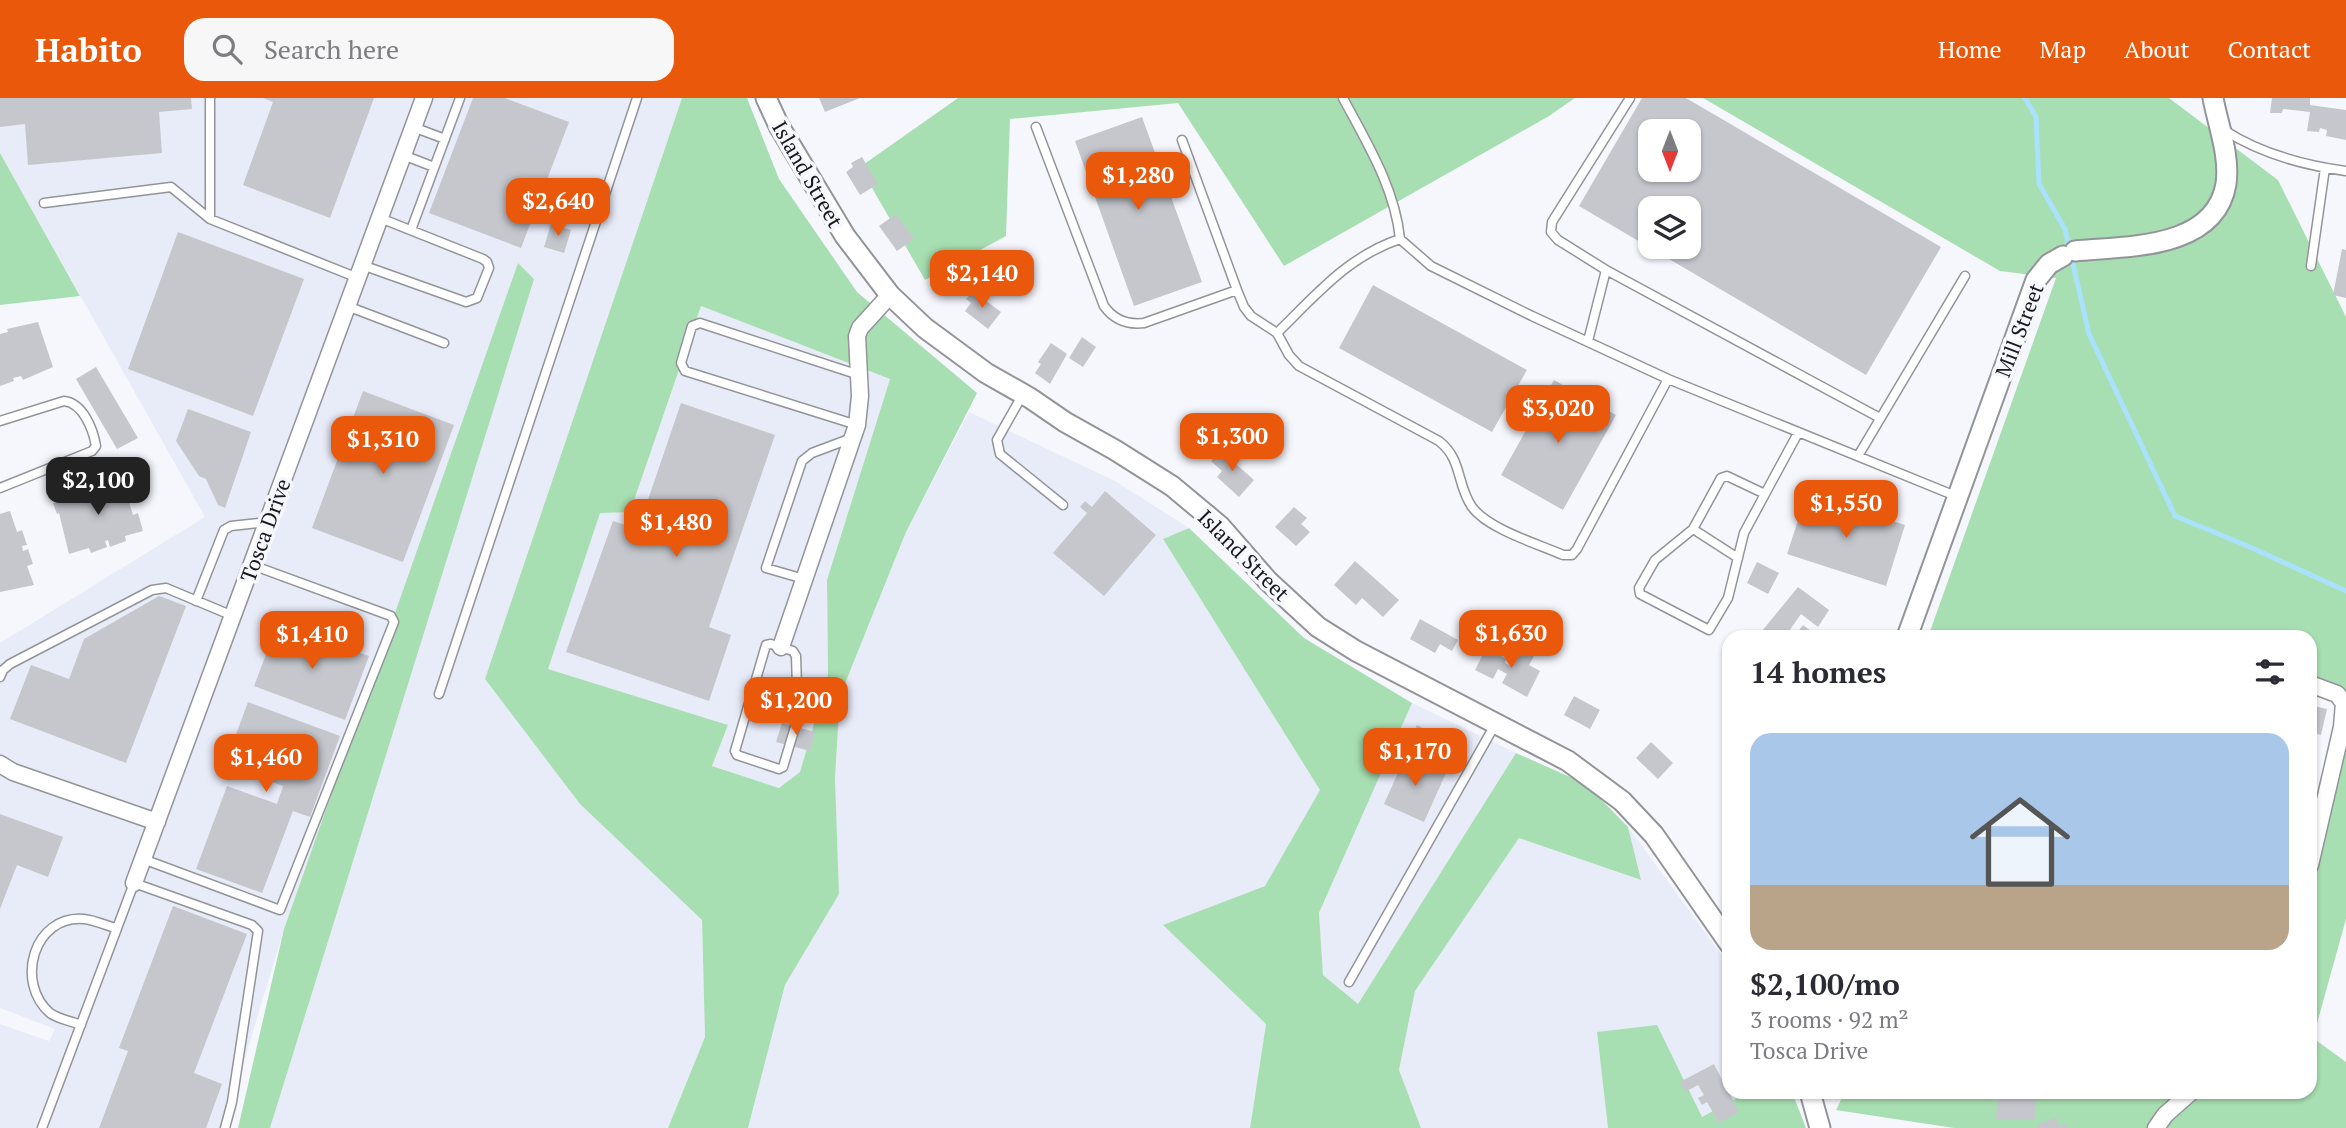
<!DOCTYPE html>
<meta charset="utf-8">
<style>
:root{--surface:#fff;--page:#f7f7f7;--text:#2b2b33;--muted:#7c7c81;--accent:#ea580c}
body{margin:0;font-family:"PT Serif",serif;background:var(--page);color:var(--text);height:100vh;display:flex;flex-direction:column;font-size:26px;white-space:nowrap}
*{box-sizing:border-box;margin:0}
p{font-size:23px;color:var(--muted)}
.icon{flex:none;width:38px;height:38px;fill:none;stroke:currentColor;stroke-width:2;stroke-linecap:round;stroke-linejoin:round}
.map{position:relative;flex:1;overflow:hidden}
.panel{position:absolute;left:1722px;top:532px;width:595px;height:469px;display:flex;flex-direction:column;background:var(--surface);border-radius:21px;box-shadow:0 2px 5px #0004}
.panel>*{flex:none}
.needle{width:46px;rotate:180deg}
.controls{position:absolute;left:1638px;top:21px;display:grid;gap:14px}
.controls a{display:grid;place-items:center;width:63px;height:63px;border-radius:14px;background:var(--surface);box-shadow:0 2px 5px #0004;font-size:35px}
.price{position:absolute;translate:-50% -60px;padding:0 16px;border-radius:14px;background:var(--accent);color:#fff;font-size:23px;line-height:46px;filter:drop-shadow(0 2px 4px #0008)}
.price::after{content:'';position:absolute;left:50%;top:42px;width:21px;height:16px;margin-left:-10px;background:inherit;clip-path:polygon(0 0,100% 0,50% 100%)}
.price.on{background:#222;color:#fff}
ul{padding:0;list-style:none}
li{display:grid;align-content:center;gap:14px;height:371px;padding:0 28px}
li span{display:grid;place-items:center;height:217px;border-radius:21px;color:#555}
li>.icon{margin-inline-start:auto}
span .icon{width:126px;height:126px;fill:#fffc;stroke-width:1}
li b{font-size:30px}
h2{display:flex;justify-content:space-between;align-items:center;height:84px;padding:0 28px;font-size:30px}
header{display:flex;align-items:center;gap:42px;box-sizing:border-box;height:98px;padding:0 35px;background:var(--accent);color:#fff}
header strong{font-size:33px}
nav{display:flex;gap:38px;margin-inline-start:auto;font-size:24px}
.search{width:490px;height:63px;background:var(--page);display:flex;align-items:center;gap:18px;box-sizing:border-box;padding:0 24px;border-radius:21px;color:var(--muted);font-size:26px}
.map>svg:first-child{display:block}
.built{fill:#e8ebf8}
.green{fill:#a8dfb2;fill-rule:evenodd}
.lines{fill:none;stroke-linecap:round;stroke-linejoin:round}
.stream{stroke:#aae1fc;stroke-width:5}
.building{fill:#c6c7cd;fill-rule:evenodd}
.service-casing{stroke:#939499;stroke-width:11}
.minor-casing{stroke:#939499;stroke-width:19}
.tertiary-casing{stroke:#939499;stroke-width:23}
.service{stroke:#fff;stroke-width:8}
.minor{stroke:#fff;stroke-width:16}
.tertiary{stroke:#fff;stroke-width:19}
.labels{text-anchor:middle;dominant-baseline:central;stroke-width:7;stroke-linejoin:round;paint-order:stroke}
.street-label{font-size:21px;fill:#19191b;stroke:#f6f7fd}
</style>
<header>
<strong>Habito</strong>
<div class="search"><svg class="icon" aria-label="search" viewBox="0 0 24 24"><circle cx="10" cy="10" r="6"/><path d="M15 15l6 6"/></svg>Search here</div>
<nav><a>Home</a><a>Map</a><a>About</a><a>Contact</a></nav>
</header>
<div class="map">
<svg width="2346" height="1030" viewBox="0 0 2346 1030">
<rect width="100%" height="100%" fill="#f6f7fd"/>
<path class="built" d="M0 0H682L485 581 580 706 702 822 705 939 668 1030H270L533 181 519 166 284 831 224 1030H0V926L49 943 55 931 0 910V545L205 419 0 55Z
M701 208 890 281 827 482 828 577 800 674 779 690 712 668 728 627 547 571 600 414H630Z
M969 314 1115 383 1189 430 1163 441 1320 692 1265 788 1163 827 1266 926 1250 1030H748L785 887 839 796 835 680 840 598 906 434Z
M1412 605 1516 655 1358 906 1323 877 1319 815Z
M1628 729 1729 867V994H1748L1702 1019 1597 934 1608 1030H1421L1399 972 1415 893 1519 740 1640 782Z"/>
<path class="green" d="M682 0H747L779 81 857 194 977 295 906 434 840 598 835 680 839 796 785 887 748 1030H668L705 939 702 822 580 706 485 581ZM701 208 890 281 827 482 828 577 800 674 779 690 712 668 728 627 548 571 600 415 630 414Z
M958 0H1575L1549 18 1284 168 1178 5 1010 21 1006 138 925 182 860 69Z
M1703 0H2169L2278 82 2346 219V601L2310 598V539H1928L2056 180 2000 173Z
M0 55 80 198 0 207Z
M518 165 534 181 270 1030H238L284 831Z
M1189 430 1304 540 1412 605 1319 815 1323 877 1358 906 1516 655 1586 686 1628 729 1641 782 1519 740 1415 893 1399 972 1421 1030H1250L1266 926 1163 827 1265 788 1320 692 1163 441Z
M2346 603V821L2313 940 2346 964V1030H1954L1836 1012 1845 994H2310V764Z
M1657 927 1702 1019 1748 994H1792L1806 1030H1608L1597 934Z"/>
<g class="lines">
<path class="stream" d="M2025 0 2036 19 2039 86 2065 131 2089 236 2175 418 2250 449 2346 493"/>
</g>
<path class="building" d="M0 0H191L192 11 159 14 162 55 28 67 25 26 0 29Z
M263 0H374L330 120 243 87 273 4Z
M473 0H505L569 24 521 150 429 115Z
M819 0H860L825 14Z
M1642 0H1686L1941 149 1866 277 1579 108ZM1650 33H1689V72H1650ZM1650 110H1689V149H1650Z
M2272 0H2310V7L2346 12V42L2326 38 2327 32 2320 30 2319 34 2307 33 2310 14 2283 11 2282 15H2270Z
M1142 19 1202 184 1134 208 1075 43Z
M862 59 878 86 860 97 846 74 853 69 851 65Z
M896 116 914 141 897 153 879 128Z
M551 126 571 132 564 155 544 149Z
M178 134 304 181 253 318 128 271Z
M2342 151 2346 152V200L2333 197Z
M1373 187 1527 272 1492 334 1339 250Z
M973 193 1001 214 988 231 965 213 971 205 966 201Z
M38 224 53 269 23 282 21 278 13 280 14 283 0 288V236L8 234 7 231Z
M1082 239 1096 249 1083 269 1069 260Z
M1051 245 1067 256 1050 286 1035 275 1041 266 1038 264Z
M96 269 138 340 117 351 76 281Z
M1554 282 1616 317 1563 412 1501 377Z
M363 293 454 327 403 464 312 430Z
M681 305 775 337 709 529 731 537 709 603 566 554 613 423 638 431Z
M188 311 251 334 225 410 218 407 206 381 199 378 176 343Z
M1225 349 1233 356 1229 360 1254 382 1239 399 1217 379 1222 373 1211 363Z
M127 380 133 399 128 401 133 417 138 415 143 433 125 438 126 443 110 449 108 442 105 443 107 449 91 455 89 450 69 456 59 415 57 416 53 405 74 398 73 393 87 388 89 394 93 393 91 388Z
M1105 393 1156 437 1104 498 1053 455 1087 415 1080 409 1085 403 1092 409Z
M1807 395 1905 427 1886 488 1787 456Z
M1294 409 1307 420 1301 426 1310 434 1296 448 1275 429Z
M10 413 17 434 22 432 27 447 22 448 23 453 28 451 33 466 27 468 34 487 0 494V416Z
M1355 463 1399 502 1383 519 1362 500 1356 507 1334 487Z
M1757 464 1779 475 1768 496 1747 485Z
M1798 489 1829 512 1818 529 1801 516 1785 539H1757Z
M159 498 186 508 126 665 10 621 31 567 69 581 84 541Z
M1420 521 1458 542 1452 553 1440 546 1435 555 1410 541Z
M278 525 369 558 345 622 254 588Z
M1803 527 1819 539H1794Z
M1486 550 1506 561 1505 565 1511 568 1520 550 1534 558 1529 567 1540 573 1527 599 1502 585 1507 576 1498 571 1493 581 1475 572Z
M1574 598 1600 612 1590 631 1564 617Z
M248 604 340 638 310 719 293 713 262 795 196 771 227 688 277 706 283 688 225 666Z
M2310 607 2327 611 2321 637 2310 634Z
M782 625 815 634 810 653 776 644Z
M1417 627 1428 633 1425 639 1436 645 1440 638 1451 643 1440 667 1431 663 1433 658 1408 646Z
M1651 644 1673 665 1658 681 1636 660Z
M1406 657 1446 675 1424 724 1384 706Z
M0 716 63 739 48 779 17 767 0 811Z
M173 808 247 836 194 975 222 986 206 1030H99L128 953 119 950Z
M1714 966 1739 1014 1719 1025 1707 1004 1702 1007 1698 1000 1704 997 1698 987 1685 994 1680 984Z
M1998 994H2036L2035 1022H1996Z
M2056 1019 2059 1028 2067 1026 2068 1030H2038L2037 1027Z"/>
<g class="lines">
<defs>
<path id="service" d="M210 0V121L358 180
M1630 0 1552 124 1551 134 1558 142 1606 172 1880 320
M413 29 445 41
M1036 29 1104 208C1114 222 1127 227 1144 225L1237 192 1244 209 1251 218 1277 235 1289 257 1299 268 1439 343C1463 362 1456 386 1472 409 1488 431 1538 446 1563 457H1572L1577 451 1668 281
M2224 32C2261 56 2302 67 2346 73
M1182 42 1237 192
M403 57 434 69
M44 105 171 89 210 121
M411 132 460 0
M1400 141 1431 168 1532 218 1668 281 1958 399
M362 167 466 204 477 200 489 170 487 164 483 161 380 120
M2311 168 2325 70
M347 208 444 245
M1277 235C1315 198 1348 158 1400 141 1395 90 1367 45 1343 0
M1588 243 1606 172
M1023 296 997 342 1000 356 1063 407
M0 323 64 303C83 305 93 331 96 348L92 353 0 390
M857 327 685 273 681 265 692 228 700 225 859 277
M1858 358 1965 178
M1765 396 1744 435 1728 500 1709 532 1640 496 1639 490 1655 462 1693 431 1721 380 1727 378 1765 396 1798 335
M1693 431 1738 460
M804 481 766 470 802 363 812 355 852 340
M196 503 224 432 231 428 268 424
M771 546 793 553 796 558 798 619 783 669 779 671 737 657 735 653 766 547Z
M0 579 3 572 10 566 152 492 166 490 233 518
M439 596 637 0
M143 761 280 812 394 524 391 518 252 467
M1349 884 1496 625
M81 927C71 923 58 921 50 915 15 885 33 817 84 821 94 822 105 827 115 830
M42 1030 134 785 252 827 258 833 232 1004 225 1030"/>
<path id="minor" d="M781 549 857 327 860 298 857 238 860 230 890 197
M2310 586 2337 596 2344 605 2342 629 2310 767
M0 666 13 674 157 724
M134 785 424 0
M2156 1030 2165 1017 2191 994"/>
<path id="tertiary" d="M766 0 779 28 845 138 890 197 925 230 986 275 1030 300 1065 324 1115 352 1172 388 1220 428 1268 483 1318 529 1356 553 1568 663 1622 703 1654 737 1729 845
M2075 153C2126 148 2215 152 2226 86 2230 57 2218 27 2213 0
M1907 539 2036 182 2049 166 2063 158
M1810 994 1820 1030"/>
</defs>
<use href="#service" class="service-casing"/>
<use href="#minor" class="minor-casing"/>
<use href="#tertiary" class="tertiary-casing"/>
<use href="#service" class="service"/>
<use href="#minor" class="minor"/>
<use href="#tertiary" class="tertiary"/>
</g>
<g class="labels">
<g class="street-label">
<text transform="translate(808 76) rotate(60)">Island Street</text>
<text transform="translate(2019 232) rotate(-69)">Mill Street</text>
<text transform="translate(265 432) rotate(-70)">Tosca Drive</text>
<text transform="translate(1244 457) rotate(45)">Island Street</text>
</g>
</g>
</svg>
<div class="controls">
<a><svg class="needle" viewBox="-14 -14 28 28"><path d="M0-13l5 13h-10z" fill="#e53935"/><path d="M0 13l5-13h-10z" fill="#7c7c81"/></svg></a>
<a><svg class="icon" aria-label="layers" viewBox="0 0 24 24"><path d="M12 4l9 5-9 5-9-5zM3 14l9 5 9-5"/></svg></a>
</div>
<b class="price" style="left:1138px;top:114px">$1,280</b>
<b class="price" style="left:558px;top:140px">$2,640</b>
<b class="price" style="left:982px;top:212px">$2,140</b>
<b class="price" style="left:1558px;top:347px">$3,020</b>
<b class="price" style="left:1232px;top:375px">$1,300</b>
<b class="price" style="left:383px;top:378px">$1,310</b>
<b class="price on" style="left:98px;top:419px">$2,100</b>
<b class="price" style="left:1846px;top:442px">$1,550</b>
<b class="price" style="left:676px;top:461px">$1,480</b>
<b class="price" style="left:1511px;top:572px">$1,630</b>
<b class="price" style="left:312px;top:573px">$1,410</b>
<b class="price" style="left:796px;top:639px">$1,200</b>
<b class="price" style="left:1415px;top:690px">$1,170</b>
<b class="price" style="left:266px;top:696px">$1,460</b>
<section class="panel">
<h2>14 homes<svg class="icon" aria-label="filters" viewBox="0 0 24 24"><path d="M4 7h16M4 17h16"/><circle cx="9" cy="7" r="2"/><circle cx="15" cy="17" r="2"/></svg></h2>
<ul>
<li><span style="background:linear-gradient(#a9c7e8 70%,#b9a48a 0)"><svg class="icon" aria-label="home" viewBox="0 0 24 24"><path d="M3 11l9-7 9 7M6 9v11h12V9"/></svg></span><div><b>$2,100/mo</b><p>3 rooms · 92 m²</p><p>Tosca Drive</p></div></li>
</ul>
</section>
</div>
